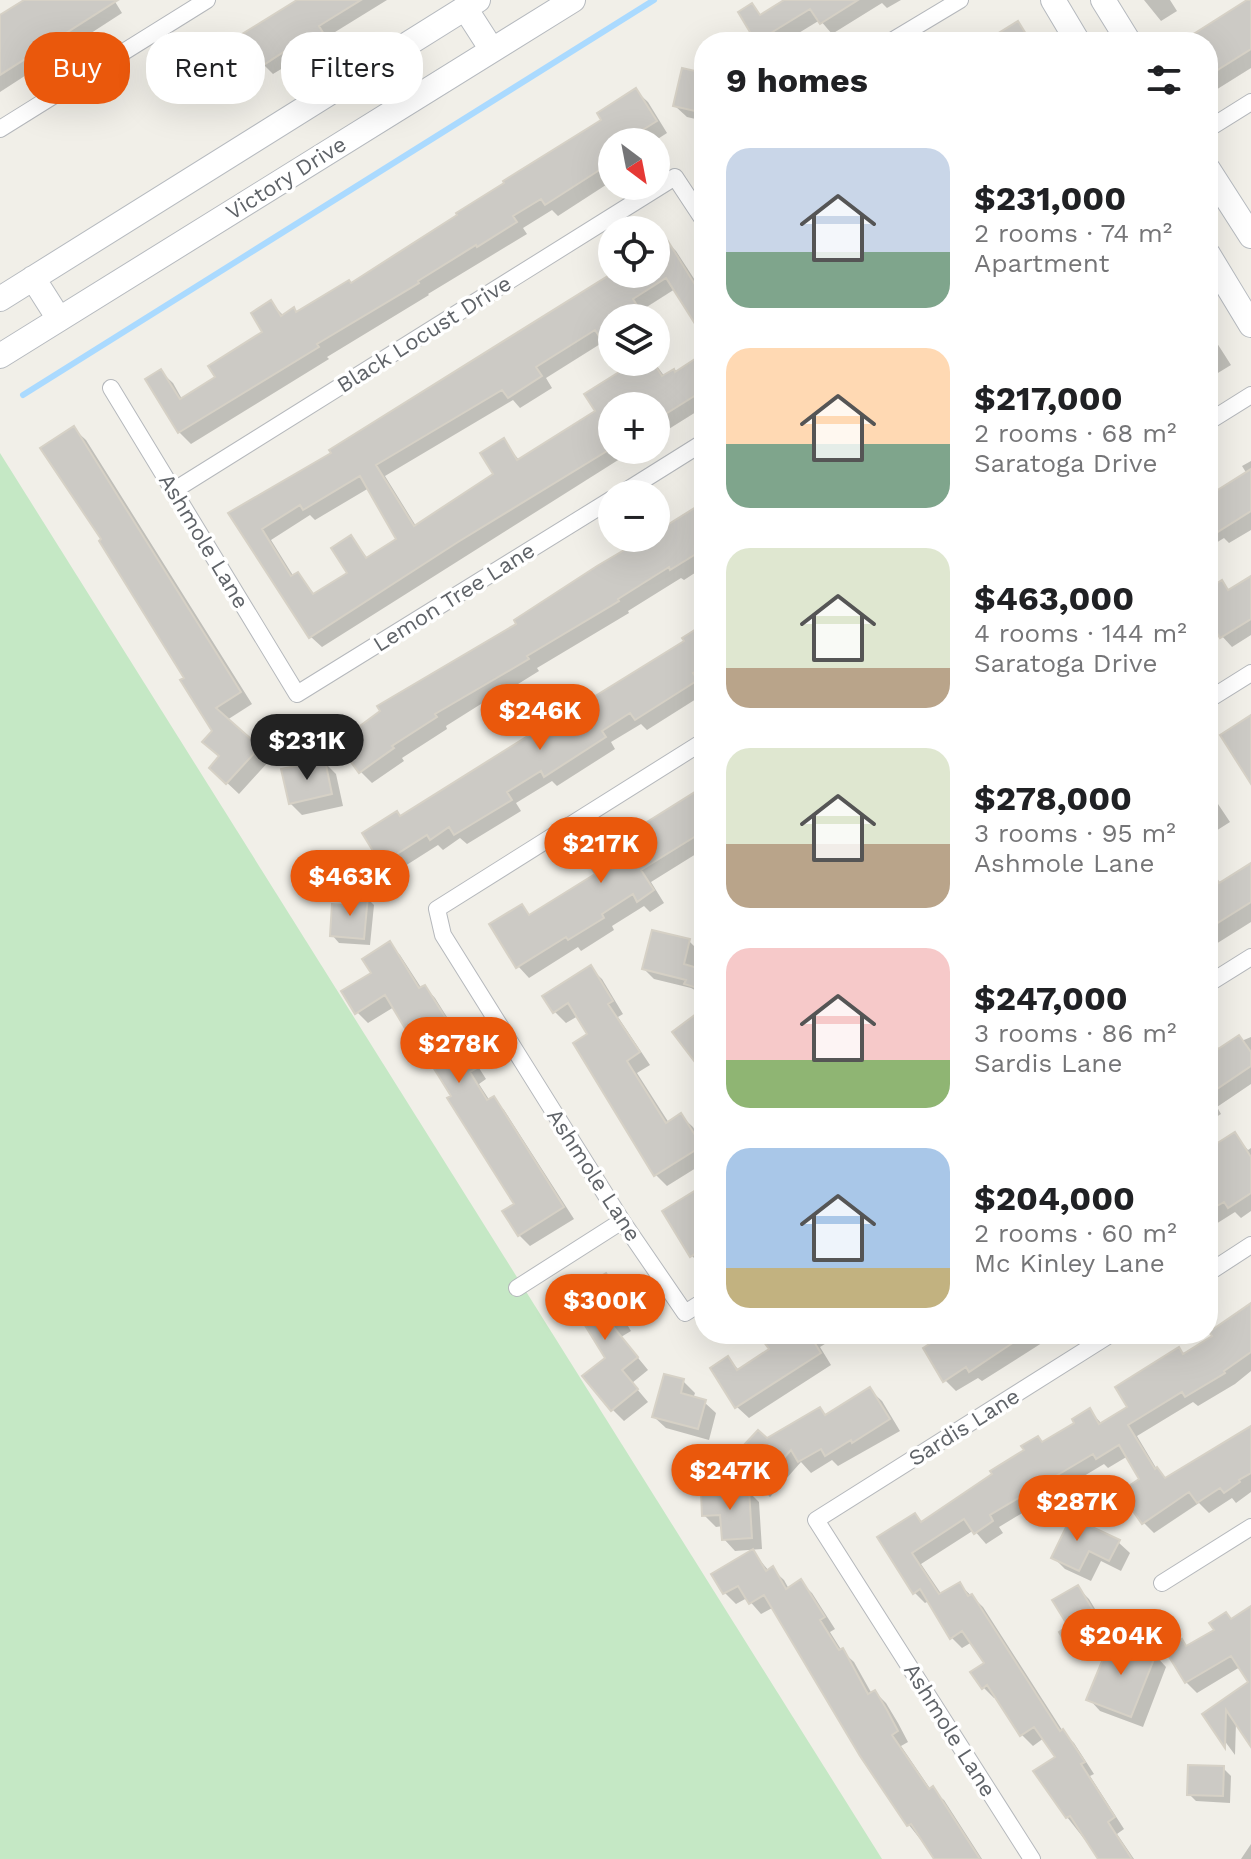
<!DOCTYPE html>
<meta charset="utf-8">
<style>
:root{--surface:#fff;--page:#f2f2f2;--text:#202124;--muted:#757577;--accent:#ea580c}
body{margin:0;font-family:"Work Sans",sans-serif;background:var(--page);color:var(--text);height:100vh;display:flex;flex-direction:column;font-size:30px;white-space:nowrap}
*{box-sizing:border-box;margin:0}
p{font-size:26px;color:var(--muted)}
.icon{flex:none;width:44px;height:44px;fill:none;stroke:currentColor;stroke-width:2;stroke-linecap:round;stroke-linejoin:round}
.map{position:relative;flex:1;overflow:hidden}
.side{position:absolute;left:694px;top:32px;width:524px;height:1312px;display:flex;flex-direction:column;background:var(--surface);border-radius:32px;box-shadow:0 8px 32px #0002}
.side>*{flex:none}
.guide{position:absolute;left:24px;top:32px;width:550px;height:72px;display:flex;gap:16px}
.needle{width:52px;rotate:148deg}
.tools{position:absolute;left:598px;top:128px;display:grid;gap:16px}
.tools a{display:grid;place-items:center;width:72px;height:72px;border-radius:50%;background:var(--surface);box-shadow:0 8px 32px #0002;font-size:40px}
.price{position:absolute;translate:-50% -68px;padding:0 18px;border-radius:28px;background:var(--accent);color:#fff;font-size:26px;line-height:52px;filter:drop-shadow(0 2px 4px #0008)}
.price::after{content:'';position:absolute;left:50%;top:48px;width:24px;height:18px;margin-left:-12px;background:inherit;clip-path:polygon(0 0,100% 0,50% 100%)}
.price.active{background:#222;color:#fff}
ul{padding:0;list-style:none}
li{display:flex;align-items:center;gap:24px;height:200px;padding:0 32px}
li span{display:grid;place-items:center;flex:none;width:224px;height:160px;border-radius:24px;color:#555}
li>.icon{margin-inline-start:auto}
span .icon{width:96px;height:96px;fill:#fffc;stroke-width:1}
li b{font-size:34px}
h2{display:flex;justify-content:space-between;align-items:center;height:96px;padding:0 32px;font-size:34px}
.chip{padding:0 28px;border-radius:32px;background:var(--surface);box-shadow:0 8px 32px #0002;font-size:28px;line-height:72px}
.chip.active{background:var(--accent);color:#fff}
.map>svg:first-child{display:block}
.green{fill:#c5e8c5}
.shadow{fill:#0003;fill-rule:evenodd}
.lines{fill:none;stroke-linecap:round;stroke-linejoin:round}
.stream{stroke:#aadaff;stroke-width:6}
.building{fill:#cccac5;stroke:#d6d1c6;stroke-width:2;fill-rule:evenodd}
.street-casing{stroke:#b5b8bc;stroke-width:18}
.secondary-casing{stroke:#b6babf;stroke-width:26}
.street{stroke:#fff;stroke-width:16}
.secondary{stroke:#fff;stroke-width:24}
.labels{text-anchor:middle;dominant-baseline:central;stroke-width:7;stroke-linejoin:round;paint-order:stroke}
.street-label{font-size:22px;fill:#5f6368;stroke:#fff}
</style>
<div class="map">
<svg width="1251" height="1859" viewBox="0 0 1251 1859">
<rect width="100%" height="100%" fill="#f1efe8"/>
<path class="green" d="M0 453 882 1859H0Z"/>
<path class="shadow" d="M28 0H114L122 13 0 92V25Z
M301 0H387L327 37 344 64 332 72 314 49 273 74 263 64Z
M789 0H901L887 8 882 3 832 34 820 20 784 42H759L740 13 752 6 762 16Z
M1144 0H1170L1177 11 1161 21Z
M1251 0V68L1211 93 1208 90V42H1185Z
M704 75V121L687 117 675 106Z
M636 91 648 102 667 133 653 142H612V181L558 216 552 210 523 228 527 234 428 294 429 295 327 357 329 359 191 444 179 432 161 372 173 383 182 399 218 377 265 333 271 303 284 316 297 313 351 285 604 120Z
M666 241 676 251 704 294V340L675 289 642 310 647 318H612V350L605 341 546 378 552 388 520 408 513 400 385 476 416 526 496 474 503 441 520 461 598 412 633 362H654L665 377 676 374 704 355V407L656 437V406H612V450H634L322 647 311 637 231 514 334 453 613 274H656V247ZM369 488 399 539 368 559 351 537 350 574 315 595 298 574 294 577 271 540 310 515 315 520Z
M1208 329 1231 365 1208 379Z
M74 429 86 440 252 704 227 720 270 760 239 794 223 779 215 731 187 678Z
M1251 461V530L1229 543 1224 538 1208 548V479L1219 492 1247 474 1242 466Z
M704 504V567L684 580 681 578 628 611 629 613 537 668 539 671 502 694 500 692 446 726 447 729 402 758 404 761 372 783 361 772 519 625 559 592 648 538H656V533Z
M1251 579V635L1232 647 1221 635 1208 643V591L1221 583 1230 591Z
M704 627V694L647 730 641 724 611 742 615 749 557 786 552 781 516 803 521 811 467 844 460 838 443 850 438 845 394 873 383 862 401 818 542 736 687 642Z
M324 762 336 774 343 806 302 815 290 803Z
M1208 789 1230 822 1208 836Z
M694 795 704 802V849L651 882 664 903 650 912 644 906 612 926 614 930 581 951 578 947 529 978 518 966 521 907 531 916 598 874Z
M1251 866V922L1208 949V871L1222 884Z
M367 898 374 905 370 945 339 943 332 935 347 907Z
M704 899V912L698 902Z
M689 941 699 951 694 969 704 972V995L691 988 654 979 644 969Z
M389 944 400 955 422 989 425 987 435 998 486 1079 479 1084 490 1101 493 1099 504 1110 574 1219 530 1246 519 1235 505 1212 516 1205 454 1096 394 1007 368 1023 357 1012Z
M590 968 602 979 623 1014 618 1017 650 1065 637 1073 669 1123 681 1116 693 1127 704 1146V1163L667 1186 656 1175 590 1035 578 1016 566 1023 554 1011Z
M1251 1037V1084L1217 1107 1221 1114 1208 1122V1044L1211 1042 1220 1050Z
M1234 1134 1248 1150 1251 1148V1211L1241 1218 1235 1212 1208 1229V1151Z
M704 1192V1267H703L692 1256Z
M606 1275 617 1287 626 1302 617 1308 631 1331 621 1337 648 1370 632 1383 648 1402 624 1421 613 1410 608 1358Z
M1251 1304V1371L1235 1384 1198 1406 1193 1402 1137 1436 1158 1471 1167 1479 1251 1427V1492L1236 1503 1232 1498 1209 1513 1199 1503 1154 1533 1143 1522 1142 1480 1128 1456 1108 1468 1104 1464 999 1527 1003 1533 986 1544 974 1530 921 1564 942 1595 959 1584 983 1607 1064 1733 1074 1743 1094 1774 1090 1776 1124 1829 1117 1834 1134 1859H1100L1067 1817 1058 1758 1044 1738 1033 1746 1022 1735 997 1697 994 1698 983 1687 986 1663 972 1642 962 1648 952 1638 929 1601 925 1603 914 1592 879 1538 915 1515 922 1523 1077 1423 1090 1411 1102 1424 1130 1408 1179 1349 1185 1355 1215 1337Z
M778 1334H841L820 1347 831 1365 749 1418 737 1407 712 1369 728 1359 739 1370 771 1350Z
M949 1334H1056L982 1381 978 1378 956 1391 945 1380Z
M683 1381 695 1393 693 1399 704 1402 716 1413 709 1440 666 1428 654 1417Z
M870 1390 882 1401 900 1431 838 1466 832 1460 811 1473 801 1462 770 1497 744 1472 766 1440 820 1409 827 1416Z
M748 1491 759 1502 762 1549 735 1551 724 1539 723 1526 716 1527 704 1515Z
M1118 1542 1130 1553 1121 1571 1101 1561 1091 1581 1065 1569 1053 1557Z
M753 1552 769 1571 772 1569 784 1580 789 1589 800 1582 812 1593 835 1629 830 1632 842 1651 854 1662 872 1694 875 1692 886 1703 898 1723 908 1742 901 1746 931 1790 944 1800 982 1859H936L909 1825 862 1754 774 1607 761 1614 747 1598 736 1604 725 1593 714 1575Z
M1077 1587 1089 1599 1112 1637 1081 1656 1069 1645Z
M1251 1608V1683L1240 1667 1197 1693 1186 1682 1188 1648Z
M1155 1655 1166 1667 1143 1727 1100 1711 1089 1699Z
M1251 1683V1742L1236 1722 1235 1755 1205 1714Z
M1223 1768 1231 1776 1230 1803 1196 1801 1189 1794Z
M1251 1844V1859H1241Z"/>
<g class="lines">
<path class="stream" d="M23 395 654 0"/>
</g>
<path class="building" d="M24 0H118L0 75V15Z
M297 0H361L319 26 336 54 321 63 305 38 262 66 242 34Z
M784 0H858L820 24 810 9 756 42 738 12 752 3 760 15Z
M1247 0H1251V49L1208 76V42H1181Z
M1018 21 1031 42H984Z
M682 68 704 73V113L673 106Z
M636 88 657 121 623 142H612V162L545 205 541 199 513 216 517 222 477 247 476 245 418 281 419 283 317 344 319 347 178 433 145 379 161 369 180 399 215 377 208 366 262 332 251 313 271 300 281 316 294 307 296 312 349 280 351 283 457 215 456 213 504 183 503 181 601 120 597 113Z
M666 238 704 299V338L666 278 633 299 642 313 633 318H612V356L595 330 536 367 542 376 508 398 502 390 376 465 414 526 493 474 480 453 504 438 517 460 595 411 584 394 635 362H653L662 376 674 369 675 372 704 353V390L656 420V406H612V448L458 542 309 638 228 513 331 453 329 450 611 274H656V244ZM360 476 396 539 366 558 351 535 331 548 347 573 313 594 298 572 291 576 262 529 300 505 303 510Z
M74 426 241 692 216 708 260 747 226 784 209 768 219 756 202 742 212 731 180 680 184 678 99 541 101 539 40 448Z
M1251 469V511L1216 533 1208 519V496Z
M704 502V549L670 570 669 567 618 599 619 601 527 656 529 659 435 714 437 717 392 746 394 748 359 773 337 743 380 711 377 706 516 624 514 620 597 566 643 539 656 538V532Z
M1251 576V619L1220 638 1208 618V589L1222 580 1228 590Z
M704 624V667L693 673 698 680 635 720 630 713 602 731 606 737 544 777 541 771 507 792 512 800 454 835 449 827 430 840 427 835 381 864 362 833 397 811 400 816 539 729 541 734 594 701 592 698 684 641 682 638Z
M1251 715V784L1220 735Z
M325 760 332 794 289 804 281 769Z
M695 792 704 807V831L641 870 654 890 637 902 633 894 602 914 604 918 568 940 566 937 516 968 489 924 522 904 529 915 595 874 588 863 633 835 631 832Z
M1251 863V902L1208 929V865L1219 883Z
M346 894 368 896 364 939 330 936 332 904 345 905Z
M652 930 690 939 684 964 704 970V990L684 984 686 980 642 969Z
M390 941 419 988 425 985 477 1068 470 1072 487 1100 494 1096 564 1207 518 1236 502 1211 514 1204 447 1098 451 1096 418 1043 415 1045 385 995 355 1014 341 991 371 973 362 959Z
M591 965 613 1001 608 1004 640 1052 627 1061 666 1123 681 1113 702 1146 654 1176 573 1043 587 1034 568 1003 553 1013 542 996Z
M704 1008V1074L672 1032Z
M1208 1033 1218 1049 1239 1035 1251 1052V1066L1208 1095Z
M1235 1132 1251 1157V1193L1228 1208 1224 1202 1208 1211V1149Z
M704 1185V1248L690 1257 662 1211Z
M606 1273 616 1290 607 1296 621 1318 611 1324 638 1357 622 1370 638 1389 611 1411 582 1376 605 1358 567 1296Z
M1251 1303V1352L1224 1371 1225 1373 1185 1397 1182 1392 1128 1425 1155 1469 1157 1467 1165 1478 1251 1426V1473L1239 1480 1240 1482 1224 1493 1220 1488 1197 1503 1189 1492 1142 1524 1120 1492 1139 1479 1119 1445 1096 1459 1093 1454 990 1515 993 1521 974 1534 964 1519 912 1553 939 1594 960 1582 968 1596 972 1594 1060 1731 1063 1729 1085 1762 1081 1764 1115 1817 1108 1822 1132 1859H1098L1070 1816 1066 1818 1033 1771 1055 1757 1034 1727 1020 1736 987 1685 982 1689 970 1672 984 1663 962 1631 950 1639 920 1589 913 1594 877 1537 915 1513 921 1522 992 1474 990 1471 1024 1450 1021 1446 1038 1436 1042 1442 1074 1423 1072 1419 1090 1408 1099 1424 1127 1407 1115 1387 1179 1347 1183 1354 1212 1336 1209 1332Z
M774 1334H809L821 1353 735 1408 710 1368 728 1356 737 1370 769 1349 763 1341Z
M945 1334H1026L969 1372 966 1367 943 1382 923 1348Z
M664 1374 684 1379 681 1393 706 1400 698 1429 652 1417Z
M870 1387 890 1419 852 1443 851 1440 825 1456 821 1449 798 1462 791 1450 758 1487 729 1461 758 1430 767 1438 820 1407 825 1415Z
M749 1489 752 1538 722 1540 720 1515 702 1516 701 1492Z
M1071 1517 1120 1540 1109 1561 1089 1551 1079 1571 1051 1558Z
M753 1549 766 1571 773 1566 786 1589 801 1579 825 1617 820 1620 839 1650 843 1648 868 1694 875 1690 887 1710 898 1731 892 1735 929 1789 933 1786 980 1859H934L911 1824 907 1826 860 1756 764 1595 749 1604 738 1586 723 1594 711 1574Z
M1078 1585 1102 1625 1067 1646 1059 1632 1068 1626 1052 1600Z
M1251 1606V1747L1226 1710 1225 1748 1202 1714 1248 1682 1231 1656 1185 1683 1165 1650 1182 1639 1186 1646 1214 1630 1209 1623 1226 1612 1231 1619Z
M1112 1637 1156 1654 1131 1717 1086 1700Z
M1188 1765 1224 1766 1223 1796 1187 1795Z"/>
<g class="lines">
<defs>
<path id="street" d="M890 42 960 0
M0 129 207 0
M1208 129 1251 102
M111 388 297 694 612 499
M1208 422 1251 395
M173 491 675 177 704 221
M621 494 704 442
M1208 700 1251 673
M704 741 437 909 443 935 622 1221 685 1313 704 1301
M1208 984 1251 957
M1208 1273 1251 1245
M517 1288 622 1221
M1162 1583 1251 1527
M1032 1859 816 1520 1111 1334"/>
<path id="secondary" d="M1053 0 1078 42
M1103 0 1129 42
M465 8 492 50
M1208 169 1251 236
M1208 254 1251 325
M33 278 59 319
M0 299 478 0
M0 356 573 0"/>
</defs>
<use href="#street" class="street-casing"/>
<use href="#secondary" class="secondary-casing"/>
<use href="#street" class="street"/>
<use href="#secondary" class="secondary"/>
</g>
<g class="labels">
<g class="street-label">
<text transform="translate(286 178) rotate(-32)">Victory Drive</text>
<text transform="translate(424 334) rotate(-32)">Black Locust Drive</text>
<text transform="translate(204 541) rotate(59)">Ashmole Lane</text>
<text transform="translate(454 597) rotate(-32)">Lemon Tree Lane</text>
<text transform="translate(594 1175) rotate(57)">Ashmole Lane</text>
<text transform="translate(964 1427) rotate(-32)">Sardis Lane</text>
<text transform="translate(950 1730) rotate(58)">Ashmole Lane</text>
</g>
</g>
</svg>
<div class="tools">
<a><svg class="needle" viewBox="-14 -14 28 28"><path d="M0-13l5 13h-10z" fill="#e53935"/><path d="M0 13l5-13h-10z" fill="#757577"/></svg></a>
<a><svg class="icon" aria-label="locate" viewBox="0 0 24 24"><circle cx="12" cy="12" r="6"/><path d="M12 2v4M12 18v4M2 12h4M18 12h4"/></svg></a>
<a><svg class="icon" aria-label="layers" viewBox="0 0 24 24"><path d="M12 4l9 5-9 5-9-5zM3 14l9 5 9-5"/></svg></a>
<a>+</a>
<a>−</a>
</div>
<b class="price" style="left:540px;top:752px">$246K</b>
<b class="price active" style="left:307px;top:782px">$231K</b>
<b class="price" style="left:601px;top:885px">$217K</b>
<b class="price" style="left:350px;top:918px">$463K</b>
<b class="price" style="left:459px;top:1085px">$278K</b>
<b class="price" style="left:605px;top:1342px">$300K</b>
<b class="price" style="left:730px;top:1512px">$247K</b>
<b class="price" style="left:1077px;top:1543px">$287K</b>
<b class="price" style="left:1121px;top:1677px">$204K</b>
<div class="guide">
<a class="chip active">Buy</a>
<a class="chip">Rent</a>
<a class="chip">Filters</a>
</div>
<section class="side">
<h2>9 homes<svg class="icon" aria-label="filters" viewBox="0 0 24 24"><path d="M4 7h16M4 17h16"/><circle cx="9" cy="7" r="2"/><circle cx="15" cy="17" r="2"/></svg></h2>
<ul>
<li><span style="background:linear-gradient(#c9d6e8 65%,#7fa58c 0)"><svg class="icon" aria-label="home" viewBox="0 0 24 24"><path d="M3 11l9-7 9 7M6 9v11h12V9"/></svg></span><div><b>$231,000</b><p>2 rooms · 74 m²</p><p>Apartment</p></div></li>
<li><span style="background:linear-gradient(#ffd9b3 60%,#7fa58c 0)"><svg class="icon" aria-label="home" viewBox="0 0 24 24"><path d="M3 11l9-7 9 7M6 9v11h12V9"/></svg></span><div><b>$217,000</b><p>2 rooms · 68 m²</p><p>Saratoga Drive</p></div></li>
<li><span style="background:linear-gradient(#dfe7d0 75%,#b9a48a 0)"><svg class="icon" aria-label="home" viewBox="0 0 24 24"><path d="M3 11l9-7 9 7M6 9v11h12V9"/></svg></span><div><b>$463,000</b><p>4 rooms · 144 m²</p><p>Saratoga Drive</p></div></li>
<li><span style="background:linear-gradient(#dfe7d0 60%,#b9a48a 0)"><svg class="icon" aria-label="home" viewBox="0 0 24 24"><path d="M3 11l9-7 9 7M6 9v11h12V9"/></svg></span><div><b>$278,000</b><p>3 rooms · 95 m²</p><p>Ashmole Lane</p></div></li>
<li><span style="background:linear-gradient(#f6c9c9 70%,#8fb573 0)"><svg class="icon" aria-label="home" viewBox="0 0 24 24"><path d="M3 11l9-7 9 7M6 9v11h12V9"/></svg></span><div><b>$247,000</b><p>3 rooms · 86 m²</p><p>Sardis Lane</p></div></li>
<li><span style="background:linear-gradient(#a9c7e8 75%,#c2b280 0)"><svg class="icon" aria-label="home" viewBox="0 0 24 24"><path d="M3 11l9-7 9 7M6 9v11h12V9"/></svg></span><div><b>$204,000</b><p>2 rooms · 60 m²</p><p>Mc Kinley Lane</p></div></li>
</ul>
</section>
</div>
